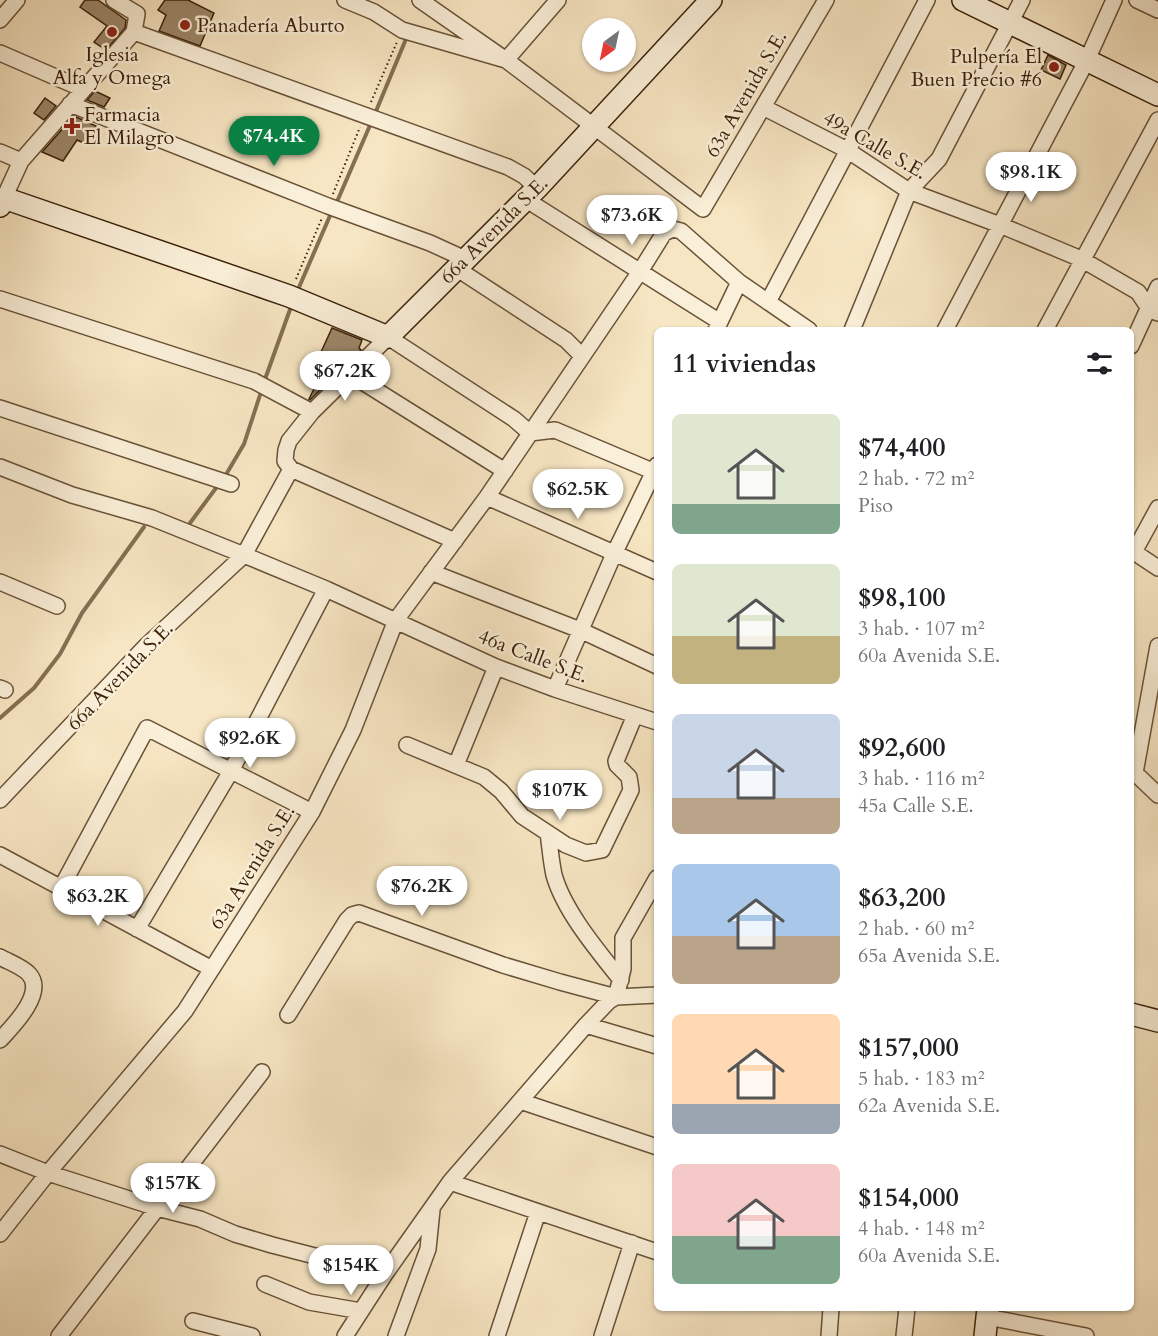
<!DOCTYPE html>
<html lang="es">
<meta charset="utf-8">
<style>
:root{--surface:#fff;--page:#f6f6f6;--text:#202124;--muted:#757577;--accent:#0b8043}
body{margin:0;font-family:Cardo,serif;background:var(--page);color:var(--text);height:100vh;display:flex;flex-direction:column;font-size:22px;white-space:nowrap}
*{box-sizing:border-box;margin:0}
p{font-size:20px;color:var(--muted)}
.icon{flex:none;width:33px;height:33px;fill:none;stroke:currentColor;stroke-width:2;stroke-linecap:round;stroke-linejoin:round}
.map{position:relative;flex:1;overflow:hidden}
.panel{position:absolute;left:654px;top:327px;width:480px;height:984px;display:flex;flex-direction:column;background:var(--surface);border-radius:9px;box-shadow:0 2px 4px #0004}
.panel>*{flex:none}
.needle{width:39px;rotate:213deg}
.buttons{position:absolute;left:582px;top:18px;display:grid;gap:12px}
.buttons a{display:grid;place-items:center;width:54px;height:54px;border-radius:50%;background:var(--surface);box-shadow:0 2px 4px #0004;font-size:30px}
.price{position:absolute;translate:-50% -51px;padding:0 14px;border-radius:21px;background:#fff;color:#222;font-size:20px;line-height:39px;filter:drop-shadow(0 2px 3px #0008)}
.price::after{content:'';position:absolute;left:50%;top:36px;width:18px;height:14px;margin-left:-9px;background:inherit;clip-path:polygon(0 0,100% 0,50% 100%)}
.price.current{background:var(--accent);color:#fff}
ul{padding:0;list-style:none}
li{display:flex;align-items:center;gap:18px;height:150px;padding:0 18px}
li span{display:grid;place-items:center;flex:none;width:168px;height:120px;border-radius:9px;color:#555}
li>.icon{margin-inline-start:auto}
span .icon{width:72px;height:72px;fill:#fffc;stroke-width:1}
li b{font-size:26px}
h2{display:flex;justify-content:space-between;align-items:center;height:72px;padding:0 18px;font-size:26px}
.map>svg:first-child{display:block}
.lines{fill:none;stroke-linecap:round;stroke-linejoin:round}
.stream{stroke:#856f53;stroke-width:4}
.building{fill:#9c876a;stroke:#3a2009;stroke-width:1.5}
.street-casing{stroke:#695238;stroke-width:18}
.secondary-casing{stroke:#3a2009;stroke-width:24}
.path{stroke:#3a2009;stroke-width:2;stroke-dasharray:1.5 3;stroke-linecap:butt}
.street{stroke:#faefd8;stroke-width:15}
.secondary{stroke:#faefd8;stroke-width:21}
.poi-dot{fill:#8f2418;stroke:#faefd8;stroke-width:2}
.labels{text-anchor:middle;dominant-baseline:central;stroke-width:5;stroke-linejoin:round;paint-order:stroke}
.poi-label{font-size:20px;fill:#3a2009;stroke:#faefd8;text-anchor:start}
.street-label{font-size:20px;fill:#3a2009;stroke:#faefd8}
</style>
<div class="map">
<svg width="1158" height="1336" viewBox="0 0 1158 1336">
<rect width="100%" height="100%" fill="#f7e6c3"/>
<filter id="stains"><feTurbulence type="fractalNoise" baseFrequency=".00333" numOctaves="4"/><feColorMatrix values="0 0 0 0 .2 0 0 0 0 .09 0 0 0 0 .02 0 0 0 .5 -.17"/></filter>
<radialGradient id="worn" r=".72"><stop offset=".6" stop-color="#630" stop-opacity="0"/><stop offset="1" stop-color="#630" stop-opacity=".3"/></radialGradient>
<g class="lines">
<path class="stream" d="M374 116 406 39
M336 204 371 123
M297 292 332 211
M264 382 292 304
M224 478 244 444 262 389
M190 523 219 484
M0 718 34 688 60 654 82 613 144 527"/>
</g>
<path class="building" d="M85 0H98L126 20 125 28 106 50 94 42 107 26 80 7Z
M165 0H188L214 13 200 46 159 31 166 15 158 10Z
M1048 55 1066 65 1060 79 1041 70Z
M95 91 110 98 104 107 87 100Z
M45 98 56 106 44 120 34 113Z
M74 116 96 126 86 144 77 140 63 161 42 152Z
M332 328 362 340 359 348 361 350 343 368 339 366 333 377 310 400 309 399 330 356 321 352Z"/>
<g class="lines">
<defs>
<path id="street" d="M114 0 137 14 134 32
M345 0 374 12 402 30 506 60 558 0
M420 0 506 60 703 209 826 0
M1137 0 1158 10
M0 20 17 0
M134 32 508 167 524 176 537 188
M0 53 83 89
M70 104 328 206 430 243 465 259
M763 107 847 150 909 191 1000 225 1081 259 1138 292 1148 307 1158 313
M0 152 21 161
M4 198 21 161 134 32
M525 199 720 322
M456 268 566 340 582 356
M0 299 254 381 312 412
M768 302 927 0
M716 330 739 282
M852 330 909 191 939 159 1022 0
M945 330 1087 60 1114 0
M1045 330 1158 120
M1131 346 1158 287
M350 374 505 471
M0 408 231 484
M0 467 72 495 152 518 244 555 326 589 496 667 555 689 657 722
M487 497 657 572
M455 541 291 469 285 461 286 450 289 441 312 412 388 337 514 419 530 433 555 430 657 473
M1131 550 1158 568
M1134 552 1158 508
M431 572 580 630 657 666
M0 582 57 606
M0 688 5 690
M555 689 614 554 657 465
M407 745 484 777 501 791 522 816 566 845 586 853 602 850 631 790 629 777 617 765 616 761 635 715
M456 765 496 667
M1135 773 1158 795
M1131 775 1135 773 1158 646
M0 800 147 645 244 555 291 469
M548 833C550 847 551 861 554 875 564 911 598 951 621 980
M0 855 212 969
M61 888 147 728 312 812
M137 929 231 771 326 589
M0 957C9 962 23 967 29 974 46 993 13 1026 0 1040
M288 1015 347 920 352 915 359 913 503 965 560 982 616 997 657 995
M586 1025 657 1046
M520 1101 657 1147
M0 1154 48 1173 157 1208 200 1219 235 1234 272 1245 385 1274
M450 1182 657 1252
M0 1234 48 1173 185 1011 312 812 353 730 396 620 487 497 641 270 664 233 673 229 681 231 739 282 809 330
M265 1284 309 1302 361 1311
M987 1317 1086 1336
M193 1321 252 1336
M59 1336 262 1072
M345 1336 385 1274 450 1182 586 1025 609 1001 616 997 623 969V938L657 878
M396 1336 428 1249 432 1210
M497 1336 538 1212
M602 1336 632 1243
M829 1336 831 1308
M904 1336 907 1308"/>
<path id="secondary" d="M963 0 1158 95
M0 206 4 198 289 296 388 337 537 188 711 0
M1131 1014 1158 1021
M985 1336 988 1308"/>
</defs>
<use href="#street" class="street-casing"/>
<use href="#secondary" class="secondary-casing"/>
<path class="path" d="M371 102 397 42
M333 194 360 127
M296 279 322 218"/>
<use href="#street" class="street"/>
<use href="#secondary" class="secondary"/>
</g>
<g class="poi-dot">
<circle cx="185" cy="25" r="6"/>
<circle cx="112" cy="32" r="6"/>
<circle cx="1054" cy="67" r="6"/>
<path d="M69 117h6v6h6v6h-6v6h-6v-6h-6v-6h6z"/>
</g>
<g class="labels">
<g class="poi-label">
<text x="197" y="25">Panadería Aburto</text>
<text x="112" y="54" text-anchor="middle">Iglesia<tspan x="112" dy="23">Alfa y Omega</tspan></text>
<text x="1042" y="56" text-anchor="end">Pulpería El<tspan x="1042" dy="23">Buen Precio #6</tspan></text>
<text x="84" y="114">Farmacia<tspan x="84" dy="23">El Milagro</tspan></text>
</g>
<g class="street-label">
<text transform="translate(746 94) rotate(-60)">63a Avenida S.E.</text>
<text transform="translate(875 145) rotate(30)">49a Calle S.E.</text>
<text transform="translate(494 230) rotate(-45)">66a Avenida S.E.</text>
<text transform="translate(533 656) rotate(21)">46a Calle S.E.</text>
<text transform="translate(120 676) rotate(-46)">66a Avenida S.E.</text>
<text transform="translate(252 867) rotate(-58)">63a Avenida S.E.</text>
</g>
</g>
<rect width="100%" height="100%" filter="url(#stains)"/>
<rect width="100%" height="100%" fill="url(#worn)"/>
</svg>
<div class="buttons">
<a><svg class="needle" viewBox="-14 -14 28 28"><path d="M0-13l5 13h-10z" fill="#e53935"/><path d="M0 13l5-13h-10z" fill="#757577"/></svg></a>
</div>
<b class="price current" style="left:274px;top:167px">$74.4K</b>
<b class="price" style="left:1031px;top:203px">$98.1K</b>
<b class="price" style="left:632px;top:246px">$73.6K</b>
<b class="price" style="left:345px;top:402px">$67.2K</b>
<b class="price" style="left:578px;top:520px">$62.5K</b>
<b class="price" style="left:250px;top:769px">$92.6K</b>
<b class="price" style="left:560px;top:821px">$107K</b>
<b class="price" style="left:422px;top:917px">$76.2K</b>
<b class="price" style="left:98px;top:927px">$63.2K</b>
<b class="price" style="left:173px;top:1214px">$157K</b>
<b class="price" style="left:351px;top:1296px">$154K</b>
<section class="panel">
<h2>11 viviendas<svg class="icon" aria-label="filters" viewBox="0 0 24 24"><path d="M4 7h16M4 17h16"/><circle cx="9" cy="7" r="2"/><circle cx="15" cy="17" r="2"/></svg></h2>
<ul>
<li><span style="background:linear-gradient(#dfe7d0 75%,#7fa58c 0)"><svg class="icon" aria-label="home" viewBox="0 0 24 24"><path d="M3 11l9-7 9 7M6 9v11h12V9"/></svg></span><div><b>$74,400</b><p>2 hab. · 72 m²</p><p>Piso</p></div></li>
<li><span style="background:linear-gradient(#dfe7d0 60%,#c2b280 0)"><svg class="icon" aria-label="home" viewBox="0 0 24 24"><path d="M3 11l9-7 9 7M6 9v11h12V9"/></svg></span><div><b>$98,100</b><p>3 hab. · 107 m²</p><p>60a Avenida S.E.</p></div></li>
<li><span style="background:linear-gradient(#c9d6e8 70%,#b9a48a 0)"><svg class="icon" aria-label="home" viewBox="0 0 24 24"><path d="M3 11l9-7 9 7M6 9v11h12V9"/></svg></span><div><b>$92,600</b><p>3 hab. · 116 m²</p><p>45a Calle S.E.</p></div></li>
<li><span style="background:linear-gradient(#a9c7e8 60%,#b9a48a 0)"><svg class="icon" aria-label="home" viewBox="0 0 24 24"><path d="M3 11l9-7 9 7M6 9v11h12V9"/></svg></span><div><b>$63,200</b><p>2 hab. · 60 m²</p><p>65a Avenida S.E.</p></div></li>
<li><span style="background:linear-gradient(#ffd9b3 75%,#9aa5b1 0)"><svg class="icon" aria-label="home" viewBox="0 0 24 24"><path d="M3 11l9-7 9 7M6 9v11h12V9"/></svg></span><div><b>$157,000</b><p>5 hab. · 183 m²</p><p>62a Avenida S.E.</p></div></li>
<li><span style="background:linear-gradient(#f6c9c9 60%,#7fa58c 0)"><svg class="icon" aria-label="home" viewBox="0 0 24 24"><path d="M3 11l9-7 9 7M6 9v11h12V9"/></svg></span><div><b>$154,000</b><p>4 hab. · 148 m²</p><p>60a Avenida S.E.</p></div></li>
</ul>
</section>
</div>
